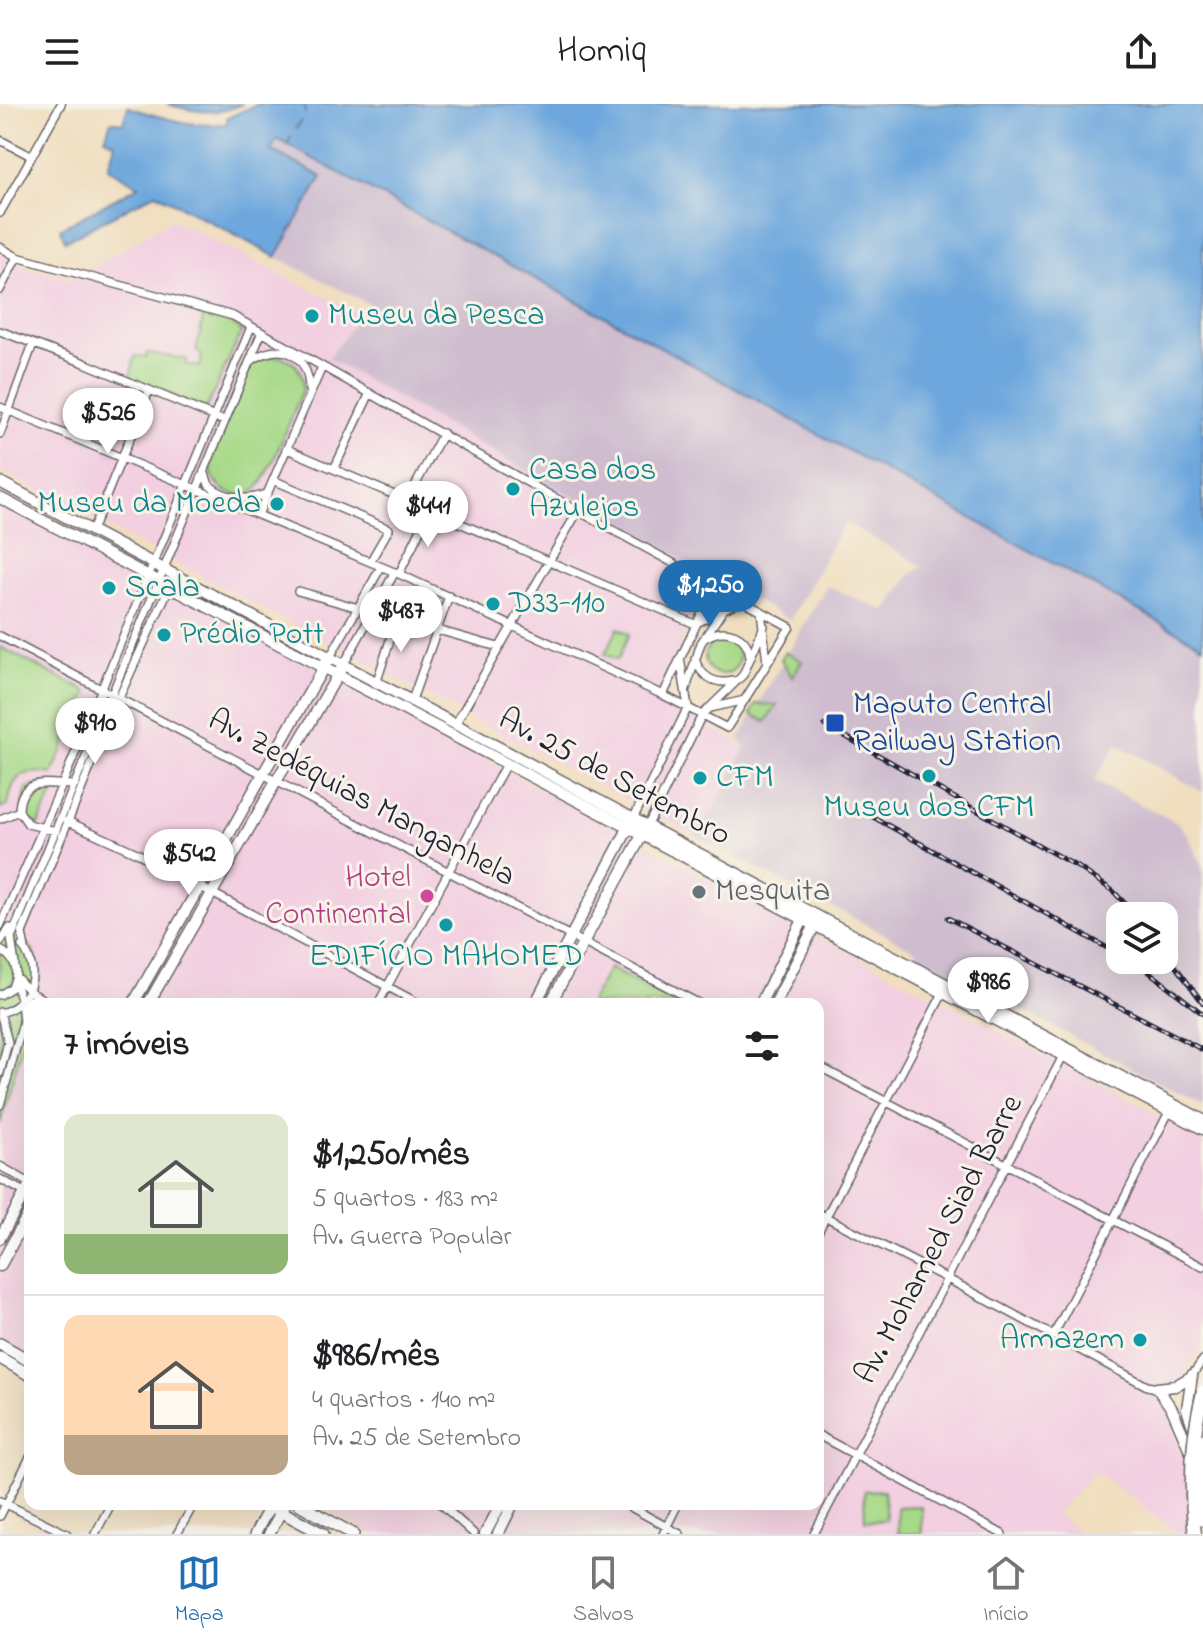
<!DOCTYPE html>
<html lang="pt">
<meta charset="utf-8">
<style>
:root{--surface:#fff;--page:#f2f2f2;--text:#202124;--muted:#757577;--line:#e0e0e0;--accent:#1f6fb2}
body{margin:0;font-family:"Indie Flower",sans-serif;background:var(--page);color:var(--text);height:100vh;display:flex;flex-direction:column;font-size:30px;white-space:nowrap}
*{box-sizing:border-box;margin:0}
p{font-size:26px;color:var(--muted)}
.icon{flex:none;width:44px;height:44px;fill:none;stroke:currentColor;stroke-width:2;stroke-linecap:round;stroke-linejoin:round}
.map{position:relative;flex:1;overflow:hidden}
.drawer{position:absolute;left:24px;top:894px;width:800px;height:512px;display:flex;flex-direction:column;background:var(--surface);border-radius:16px;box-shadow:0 8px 32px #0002}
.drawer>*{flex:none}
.fabs{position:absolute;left:1106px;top:798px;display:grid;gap:16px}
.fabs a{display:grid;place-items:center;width:72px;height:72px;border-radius:16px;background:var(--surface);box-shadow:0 8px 32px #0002;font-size:40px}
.price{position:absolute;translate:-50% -68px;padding:0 18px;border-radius:28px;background:#fff;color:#222;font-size:26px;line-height:52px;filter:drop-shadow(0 2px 4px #0008)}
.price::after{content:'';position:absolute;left:50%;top:48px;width:24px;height:18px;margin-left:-12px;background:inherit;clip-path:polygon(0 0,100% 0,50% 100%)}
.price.selected{background:var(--accent);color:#fff}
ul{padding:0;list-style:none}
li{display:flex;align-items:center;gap:24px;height:200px;padding:0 40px}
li+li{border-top:2px solid var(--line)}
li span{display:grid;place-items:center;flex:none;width:224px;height:160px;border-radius:16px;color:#555}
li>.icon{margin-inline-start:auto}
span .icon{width:96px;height:96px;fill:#fffc;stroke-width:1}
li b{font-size:34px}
h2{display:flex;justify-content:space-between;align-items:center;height:96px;padding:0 40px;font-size:34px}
header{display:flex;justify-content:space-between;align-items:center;height:104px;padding:0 40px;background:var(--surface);font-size:36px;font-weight:600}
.tabs{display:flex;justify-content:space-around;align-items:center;height:112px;border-top:2px solid var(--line);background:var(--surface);font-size:22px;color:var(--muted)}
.tabs a{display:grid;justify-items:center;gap:4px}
.tabs .selected{color:var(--accent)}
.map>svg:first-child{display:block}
.built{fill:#f2cfe1}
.industrial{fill:#cfbdcf;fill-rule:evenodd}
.green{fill:#a7d988;stroke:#647e62;stroke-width:2}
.water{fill:#6da7dd;stroke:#48648c;stroke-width:2}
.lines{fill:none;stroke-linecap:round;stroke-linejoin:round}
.ferry{stroke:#40577c;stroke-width:2;stroke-dasharray:10 8;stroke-linecap:butt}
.street-casing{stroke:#6a6469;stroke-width:10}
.secondary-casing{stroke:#6a6469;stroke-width:13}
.primary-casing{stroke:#6a6469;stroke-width:14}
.street{stroke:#fff;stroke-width:7}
.secondary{stroke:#fff;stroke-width:10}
.primary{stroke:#fff;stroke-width:11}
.rail-casing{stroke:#22223b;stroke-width:5}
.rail{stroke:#f7f3e8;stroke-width:2;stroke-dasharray:6;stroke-linecap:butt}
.highway-bridge-casing{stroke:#6a6469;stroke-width:15;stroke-linecap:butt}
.highway-bridge{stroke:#fff;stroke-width:12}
.culture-dot{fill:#0f9aa8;stroke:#f7f3e8;stroke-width:3}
.transit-dot{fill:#1a4fb4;stroke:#f7f3e8;stroke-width:3}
.worship-dot{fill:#6b7280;stroke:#f7f3e8;stroke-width:3}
.hotel-dot{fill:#d1479c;stroke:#f7f3e8;stroke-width:3}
.labels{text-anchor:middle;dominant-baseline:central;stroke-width:6;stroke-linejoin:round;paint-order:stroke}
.culture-label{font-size:32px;fill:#0d838f;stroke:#f7f3e8;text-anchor:start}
.transit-label{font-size:32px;fill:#164399;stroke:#f7f3e8;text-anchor:start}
.street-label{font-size:32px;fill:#22223b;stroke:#f7f3e8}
.hotel-label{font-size:32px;fill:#b23c85;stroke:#f7f3e8;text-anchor:end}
.worship-label{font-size:32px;fill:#5b616d;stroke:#f7f3e8;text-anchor:start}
</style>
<header><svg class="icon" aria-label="menu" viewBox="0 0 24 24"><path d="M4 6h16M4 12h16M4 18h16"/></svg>Homiq<svg class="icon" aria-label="share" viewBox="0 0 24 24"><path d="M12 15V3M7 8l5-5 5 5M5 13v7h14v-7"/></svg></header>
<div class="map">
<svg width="1203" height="1430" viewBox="0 0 1203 1430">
<rect width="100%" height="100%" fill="#f7f3e8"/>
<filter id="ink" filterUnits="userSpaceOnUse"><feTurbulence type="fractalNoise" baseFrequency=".0125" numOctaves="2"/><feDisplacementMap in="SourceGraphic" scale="16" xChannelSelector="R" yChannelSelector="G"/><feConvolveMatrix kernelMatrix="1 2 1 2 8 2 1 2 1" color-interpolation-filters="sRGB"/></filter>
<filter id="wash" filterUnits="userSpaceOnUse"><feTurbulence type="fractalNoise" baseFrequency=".006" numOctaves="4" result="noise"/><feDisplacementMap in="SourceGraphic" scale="32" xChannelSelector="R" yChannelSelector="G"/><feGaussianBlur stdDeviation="1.8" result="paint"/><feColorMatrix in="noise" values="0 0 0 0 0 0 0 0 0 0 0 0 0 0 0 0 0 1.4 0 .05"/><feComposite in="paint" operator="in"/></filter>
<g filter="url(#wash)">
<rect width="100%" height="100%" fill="#f0debf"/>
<path class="built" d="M172 116 360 210 328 254 711 471 657 593 746 642 714 704 694 731 0 366V150L28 164 72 175Z
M0 397 152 475 614 725 1203 1034V1238L1181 1277 1170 1311 1201 1422 1195 1430H1181L1095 1367 1055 1410 1082 1430H373L315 1400H818V900H30V1251L0 1235Z"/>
<path class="industrial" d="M276 35 606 213 1203 542V688L1117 640 1094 677 1178 719 1188 731 1203 766V1002L916 850 917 847 694 731 714 704 746 643 739 635 751 613 827 482 886 507 910 471 923 462 845 418 790 516 328 254 369 200 276 153 322 74 270 46ZM1120 812H1164V856H1120Z"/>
<path class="green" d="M204 210 228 216 242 227 206 305 130 273 135 252 146 253 147 249 187 255 186 261 200 263 202 251 196 247Z
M271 252C292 252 304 264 303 286 294 305 271 370 259 382 241 401 211 387 211 362 211 351 243 275 250 264 255 257 263 255 271 252Z
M618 524 629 530 618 556 605 550Z
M705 553a17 17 0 1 1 34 0a17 17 0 1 1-34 0Z
M0 543 88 588 52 670C23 665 12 671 8 701L0 705Z
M786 548 802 557 792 573 781 555Z
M756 600 777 601 766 618 751 610Z
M30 682H57L38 721 31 718 23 705 26 686Z
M0 826C7 830 18 833 24 837 43 851 38 881 34 900H30V913L0 1020Z
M609 864 678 900H590Z
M884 1386 886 1416 865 1417 864 1387Z
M921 1402 922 1430H898L897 1403Z"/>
<path class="water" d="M167 0H243C218 12 193 8 167 0Z
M258 0H1203V542L606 213 277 35 271 46 322 73 276 153 156 89 65 137 60 125 139 82 108 64 115 39 105 34 111 17 123 19 128 3C161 13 192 24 227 20V14Z"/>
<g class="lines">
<path class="ferry" d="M287 41 305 9V0"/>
</g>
</g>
<g filter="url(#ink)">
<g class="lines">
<defs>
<path id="street" d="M0 36 31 52
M0 109 61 0
M0 143 17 153 233 212 578 407 790 523 727 624 663 591 399 470 0 303
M0 186 17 153
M0 227 82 258 224 317
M251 257C280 236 309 249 309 286
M0 330 33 240
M287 345 695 520 742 496
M334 365 370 289
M204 367 209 381C226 395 248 398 268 389
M273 376 389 425 370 458
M407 397 443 329
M258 411 322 263
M92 427 149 287
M399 470 430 406
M298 487 498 543
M761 507 767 558
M0 532 700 900
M707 533C725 522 748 530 750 553
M330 553 381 463
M695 555C701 573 715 581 734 577
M344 560 395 468
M377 577 397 514
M686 585 701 539 723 506
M663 591 715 481
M412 596 449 492
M710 604 745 596
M456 619 578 407
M634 713 688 603 680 554
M0 715 19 707
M67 717 139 750 420 900
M648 721 702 611 743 571 764 522
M56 727 28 720 19 707C20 670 50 681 75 681
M0 822 62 681 251 223
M0 838 10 824
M25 845 22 829 119 594 175 471
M0 846C16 854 20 869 11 884L0 891
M15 860 11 834 261 230
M16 873 29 887 51 900
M378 900 507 658
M0 908 8 938 0 969
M0 909C31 901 42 868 22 842
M818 962 1203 1163
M0 1001 23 919 21 898 15 878
M0 1062 30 1079
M0 1075 30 1091
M818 1109 946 1174 1147 1282 1157 1284
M818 1128 943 889
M1053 1232 1170 1006
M1192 1271 1203 1256
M818 1331 1002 1430
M0 1397 67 1430
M441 1400 474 1430
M625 1400 680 1430
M0 1412 30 1353
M95 1430 111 1400
M177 1430 190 1407
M663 1430 678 1400
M814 1430 1064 950"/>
<path id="secondary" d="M0 378C401 590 801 806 1203 1016
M0 394 1203 1025
M133 900 327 557
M148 900 341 565
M535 900 631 719
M550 900 645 726
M760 900 804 814
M775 900 816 819
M0 1134 30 1080
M0 1162 30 1107
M1192 1271 1187 1305 1195 1329
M1157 1284 1172 1305 1192 1351
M1157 1284 1175 1282 1192 1272
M255 1430 271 1400
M269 1430 285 1400
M485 1430 501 1400
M498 1430 513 1400"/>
<path id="primary" d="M0 1240 30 1257
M0 1254 30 1271
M267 1400 323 1430
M299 1400 353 1430"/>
</defs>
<use href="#street" class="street-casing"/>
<use href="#secondary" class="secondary-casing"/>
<use href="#primary" class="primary-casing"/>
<use href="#street" class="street"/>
<use href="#secondary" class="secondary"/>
<use href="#primary" class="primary"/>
<defs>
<path id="rail" d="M825 621 1081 765 1113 787 1137 812
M866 709 1120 851
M948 814 1203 946
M1164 847 1203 899
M1134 856 1203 910"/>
</defs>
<use href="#rail" class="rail-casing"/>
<use href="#rail" class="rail"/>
<defs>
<path id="highway-bridge" d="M1203 1336 1200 1373 1203 1416
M1195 1430C1189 1382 1191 1335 1203 1288"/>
</defs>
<use href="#highway-bridge" class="highway-bridge-casing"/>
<use href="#highway-bridge" class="highway-bridge"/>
</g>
</g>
<g class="culture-dot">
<circle cx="312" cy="212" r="8"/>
<circle cx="513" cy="385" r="8"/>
<circle cx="277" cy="400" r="8"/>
<circle cx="109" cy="484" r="8"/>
<circle cx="493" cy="500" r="8"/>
<circle cx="164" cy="531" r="8"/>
<circle cx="929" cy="672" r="8"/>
<circle cx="700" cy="674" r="8"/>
<circle cx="446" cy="821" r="8"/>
<circle cx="1140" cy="1236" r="8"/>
</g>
<rect class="transit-dot" x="825" y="609" width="20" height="20" rx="4"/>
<circle class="worship-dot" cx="699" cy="788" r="8"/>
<circle class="hotel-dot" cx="427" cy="792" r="8"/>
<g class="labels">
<g class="culture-label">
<text x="328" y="212">Museu da Pesca</text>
<text x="529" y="367">Casa dos<tspan x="529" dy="37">Azulejos</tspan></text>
<text x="261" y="400" text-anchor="end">Museu da Moeda</text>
<text x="125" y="484">Scala</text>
<text x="509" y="500">D33-110</text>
<text x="180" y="531">Prédio Pott</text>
<text x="716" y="674">CFM</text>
<text x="929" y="704" text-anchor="middle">Museu dos CFM</text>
<text x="446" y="853" text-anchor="middle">EDIFÍCIO MAHOMED</text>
<text x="1124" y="1236" text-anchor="end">Armazem</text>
</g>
<g class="transit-label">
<text x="853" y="601">Maputo Central<tspan x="853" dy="37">Railway Station</tspan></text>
</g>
<g class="street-label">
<text transform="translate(614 674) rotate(28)">Av. 25 de Setembro</text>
<text transform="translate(361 695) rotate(28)">Av. Zedéquias Manganhela</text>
<text transform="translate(940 1136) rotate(-62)">Av. Mohamed Siad Barre</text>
</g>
<g class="hotel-label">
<text x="411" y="774">Hotel<tspan x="411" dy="37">Continental</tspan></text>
</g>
<g class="worship-label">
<text x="715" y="788">Mesquita</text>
</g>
</g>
</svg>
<div class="fabs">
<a><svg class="icon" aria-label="layers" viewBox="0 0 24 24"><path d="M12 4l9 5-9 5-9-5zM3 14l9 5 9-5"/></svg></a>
</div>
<b class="price" style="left:108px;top:352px">$526</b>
<b class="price" style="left:428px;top:445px">$441</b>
<b class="price selected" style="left:710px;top:524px">$1,250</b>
<b class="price" style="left:401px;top:550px">$487</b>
<b class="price" style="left:95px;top:662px">$910</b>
<b class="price" style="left:189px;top:793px">$542</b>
<b class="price" style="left:988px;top:921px">$986</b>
<section class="drawer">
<h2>7 imóveis<svg class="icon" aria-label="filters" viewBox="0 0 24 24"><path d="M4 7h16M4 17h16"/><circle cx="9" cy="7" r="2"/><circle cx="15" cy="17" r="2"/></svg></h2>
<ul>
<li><span style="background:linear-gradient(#dfe7d0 75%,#8fb573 0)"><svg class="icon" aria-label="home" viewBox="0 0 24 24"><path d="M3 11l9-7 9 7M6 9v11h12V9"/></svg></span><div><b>$1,250/mês</b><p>5 quartos · 183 m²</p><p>Av. Guerra Popular</p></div></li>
<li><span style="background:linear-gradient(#ffd9b3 75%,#b9a48a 0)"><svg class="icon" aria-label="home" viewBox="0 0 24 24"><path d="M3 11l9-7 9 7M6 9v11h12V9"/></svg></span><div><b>$986/mês</b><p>4 quartos · 140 m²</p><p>Av. 25 de Setembro</p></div></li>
</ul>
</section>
</div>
<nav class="tabs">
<a class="selected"><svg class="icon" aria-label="map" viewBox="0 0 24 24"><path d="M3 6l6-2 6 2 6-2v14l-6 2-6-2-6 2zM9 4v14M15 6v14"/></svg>Mapa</a>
<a><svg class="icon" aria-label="saved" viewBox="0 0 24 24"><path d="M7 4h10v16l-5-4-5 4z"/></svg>Salvos</a>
<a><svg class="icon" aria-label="home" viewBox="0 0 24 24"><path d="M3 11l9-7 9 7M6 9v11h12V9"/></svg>Início</a>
</nav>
